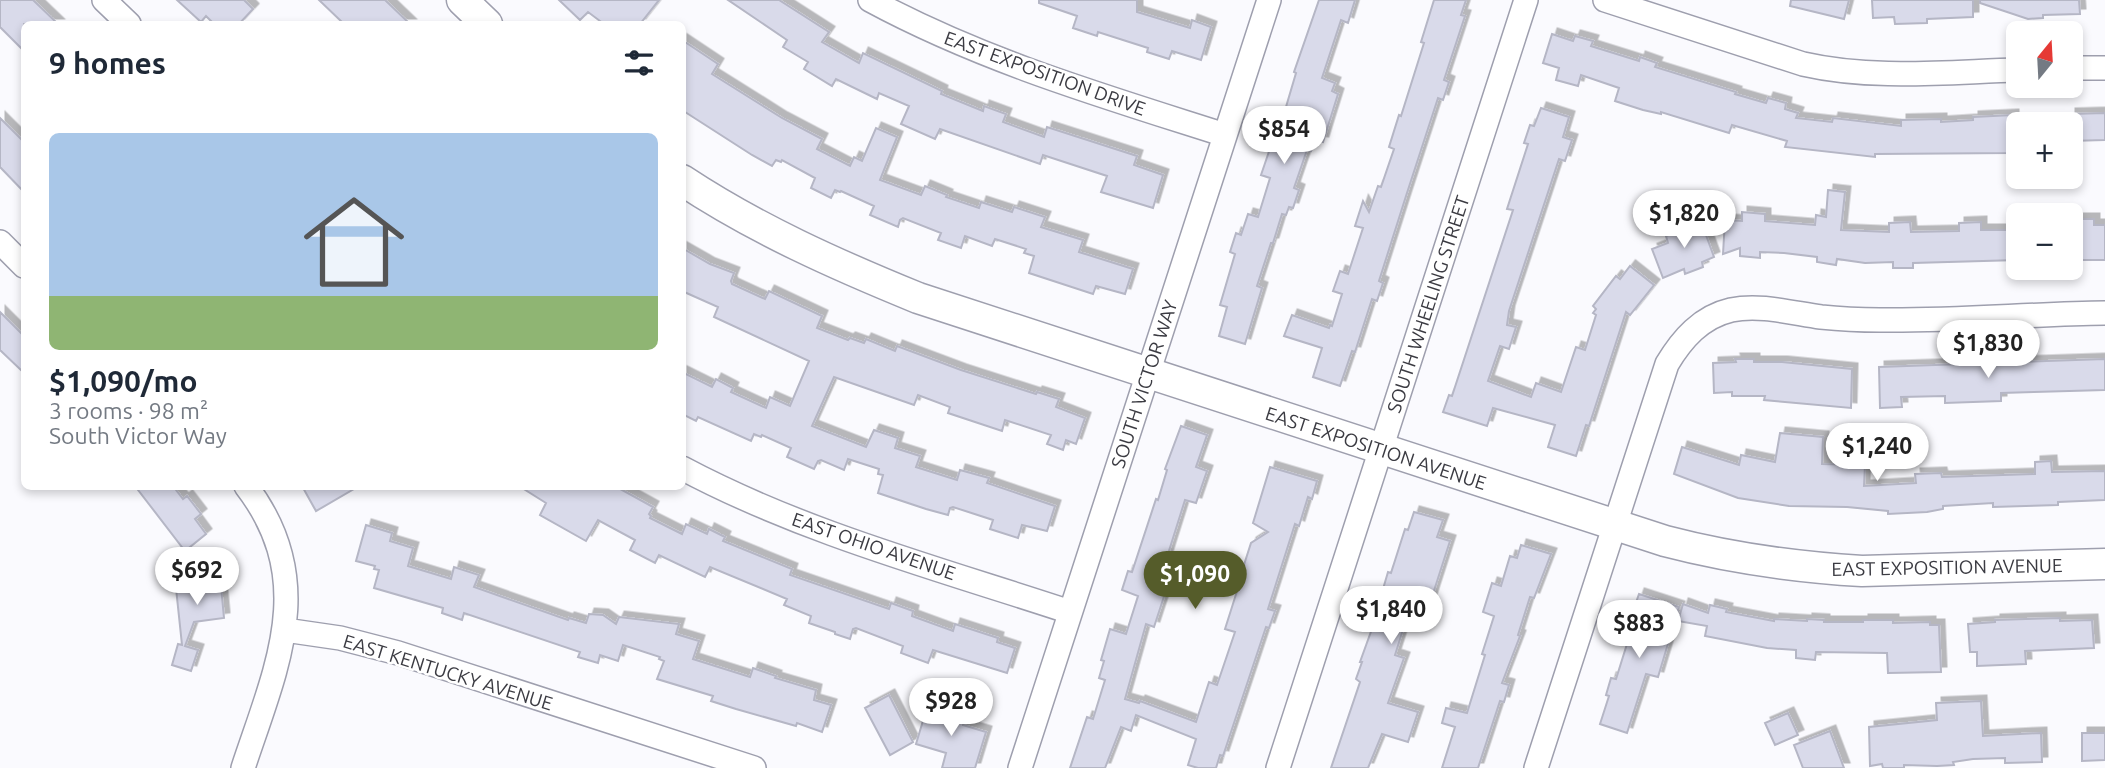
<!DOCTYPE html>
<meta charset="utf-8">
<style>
:root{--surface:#fff;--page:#f2f2f3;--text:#1f2937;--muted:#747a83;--accent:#555c2a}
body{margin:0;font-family:Ubuntu,sans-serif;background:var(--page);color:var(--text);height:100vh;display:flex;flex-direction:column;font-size:26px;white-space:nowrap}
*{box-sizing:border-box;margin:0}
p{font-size:23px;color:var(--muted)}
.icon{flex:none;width:38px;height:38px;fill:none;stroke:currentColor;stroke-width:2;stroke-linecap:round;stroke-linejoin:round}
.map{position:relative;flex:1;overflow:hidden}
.panel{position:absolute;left:21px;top:21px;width:665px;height:469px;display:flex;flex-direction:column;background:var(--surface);border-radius:10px;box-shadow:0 4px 10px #0003}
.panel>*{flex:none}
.needle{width:46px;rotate:18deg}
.controls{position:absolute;left:2006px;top:21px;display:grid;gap:14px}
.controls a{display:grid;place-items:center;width:77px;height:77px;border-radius:10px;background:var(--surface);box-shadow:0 4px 10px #0003;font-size:35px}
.price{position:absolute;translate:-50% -60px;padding:0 16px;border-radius:24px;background:#fff;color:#222;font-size:23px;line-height:46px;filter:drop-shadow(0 2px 4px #0008)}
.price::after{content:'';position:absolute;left:50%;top:42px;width:21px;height:16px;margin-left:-10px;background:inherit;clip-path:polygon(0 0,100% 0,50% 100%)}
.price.active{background:var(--accent);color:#fff}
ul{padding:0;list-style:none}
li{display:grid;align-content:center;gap:14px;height:371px;padding:0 28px}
li span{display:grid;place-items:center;height:217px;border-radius:10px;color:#555}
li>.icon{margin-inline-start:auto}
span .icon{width:126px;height:126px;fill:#fffc;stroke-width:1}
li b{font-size:30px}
h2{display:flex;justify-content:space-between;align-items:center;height:84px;padding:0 28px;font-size:30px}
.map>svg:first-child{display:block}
.building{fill:#d9daea;stroke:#b5b6c5;stroke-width:2;filter:url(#shadow)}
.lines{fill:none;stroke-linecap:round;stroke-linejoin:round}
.minor-casing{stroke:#9e9fae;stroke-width:26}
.tertiary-casing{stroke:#9e9fae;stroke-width:33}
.minor{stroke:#fff;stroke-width:23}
.tertiary{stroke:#fff;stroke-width:30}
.labels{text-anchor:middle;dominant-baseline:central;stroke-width:5;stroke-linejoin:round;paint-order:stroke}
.street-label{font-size:19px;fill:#3b3b42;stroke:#fff}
</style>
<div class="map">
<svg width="2105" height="768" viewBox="0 0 2105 768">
<defs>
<filter id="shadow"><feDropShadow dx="5.5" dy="-5.5" stdDeviation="0" flood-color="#0004"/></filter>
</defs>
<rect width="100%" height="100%" fill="#fafafe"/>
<path class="building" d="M0 0H33L58 24H24V51L0 27Z
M177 0H244L253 9 239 24H214L206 16 201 22Z
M319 0H385L410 24H344Z
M559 0H659L640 24H604L588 12 580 20Z
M728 0H779L829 32 822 42 859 63 863 53 942 91 941 94 983 111 984 106 1006 114 1003 122 1044 137 1047 127 1137 156 1134 165 1163 175 1153 208 1101 192 1107 176 1043 155 1040 164 940 129 935 139 901 124 909 106 879 93 877 99 836 79 832 86 804 69 808 62 783 47 787 40Z
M1039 0H1137V12L1190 28 1192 20 1211 27 1201 60 1172 51 1169 59 1147 52 1148 48 1098 32 1097 36 1073 28 1077 16 1039 3Z
M1319 0H1355L1348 23 1341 20 1322 78 1335 83 1332 91 1338 94 1323 142 1315 140 1311 151 1307 150 1294 188 1299 190 1293 208 1289 207 1286 215 1282 214 1273 243H1271L1257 286 1262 288 1245 344 1219 336 1227 307 1220 305 1235 254 1230 252 1236 233 1241 235 1248 214 1258 217 1270 178 1261 175 1281 116 1283 117 1296 73 1294 72Z
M1434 0H1466L1461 15 1465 16 1444 80 1449 82 1443 100 1438 98 1406 196 1379 281 1383 283 1377 301 1372 299 1355 352 1352 351 1340 386 1313 377 1322 348 1284 336 1292 315 1329 328 1330 325 1332 326 1342 294 1333 291 1340 271 1348 274 1363 228 1355 226 1363 201 1369 212 1378 186 1381 187 1394 149 1389 147 1399 115 1401 116 1424 43 1421 42Z
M1791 0H1849L1844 19 1790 6Z
M1872 0H1973V17L1927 19V23L1895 24 1894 17 1873 18Z
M1980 0H2079L2080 14 2043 15V18L2028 19 1980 3Z
M1552 34 1573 41 1575 36 1593 41 1591 46 1639 61 1640 57 1657 63 1655 67 1736 92 1735 94 1766 103 1768 98 1786 103 1785 109 1798 113 1796 118 1832 122 1833 118 1901 126V120L1941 119V122L1973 120V117L2013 115 2014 143H2012V153L1875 154V157L1785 147 1787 141 1732 125 1729 133 1661 112V114L1643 110 1615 101 1619 88 1581 75 1578 86 1556 80 1559 68 1543 63Z
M682 40 718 64 712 74 782 118 822 139 817 149 850 166 854 157 862 161 876 128 897 137 880 180 921 195 925 186 947 195 946 197 979 208 981 202 1012 212 1014 207 1045 217 1041 227 1083 240 1079 252 1133 269 1125 294 1096 286 1093 294 1029 273 1034 256 1024 253 1026 249 995 239 992 246 965 236 961 248 938 240 941 233 903 218 900 220 898 227 870 215 874 206 841 191 840 192 835 190 831 198 811 188 815 178 782 160 781 162 776 160 772 166 752 155 682 110Z
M1541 108 1569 117 1563 137 1572 140 1565 161 1559 159 1509 311 1507 325 1516 327 1509 349 1500 346 1488 381 1531 397 1536 383 1561 392 1576 347 1585 350 1596 315 1593 313 1596 309 1593 306 1616 276 1620 279 1630 266 1654 285 1630 315 1626 312 1589 426 1586 425 1576 456 1548 447 1555 425 1493 408 1487 426 1443 412 1449 395 1452 396 1513 210 1507 209 1528 144 1524 143 1530 125 1534 126Z
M2105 113V140L2070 141V114Z
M0 118 24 142V192L0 167Z
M1828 190 1845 192 1841 230 1889 232V223L1910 222 1911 232 1959 231V223L1981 222V230H2018V260L1913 263V268H1893V262L1865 263 1837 259 1836 265 1817 262V257L1784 253 1760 252V258L1740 256V248L1723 254 1725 220 1742 221V212L1765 214V221L1815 225 1816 215 1826 217Z
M1699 216 1714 257 1702 262 1703 267 1685 274 1684 269 1663 278 1652 249 1668 243 1666 236 1684 229 1682 223Z
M2070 219H2094V225H2105V260H2080V254H2070Z
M682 248 710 264 734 273 731 281 732 284 765 299 769 291 822 316 817 328 848 340 850 338 864 343 866 339 895 351 897 346 961 370 1036 394 1037 392 1059 399 1056 407 1085 418 1076 444 1066 440 1063 450 1047 444 1051 435 1005 420 1002 431 948 413 950 407 918 395 914 405 834 377 812 426 866 447 874 430 898 438 895 448 920 456 916 467 957 480 960 470 989 478 987 483 1055 506 1047 531 1022 525 1018 538 990 529 993 520 953 507 950 508 948 515 926 509 878 493 883 475 878 474 879 469 848 459 844 470 821 460 818 461 814 469 787 457 791 448 762 435 761 437 754 434 751 441 698 417 696 421 682 414V372L712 387 716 379 733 388 731 392 766 408 770 397 790 406 809 361 714 317 718 307 682 291Z
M0 312 24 336V373L0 350Z
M1735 359H1754V362H1782L1852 369 1851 408 1764 400 1765 396H1732V392L1714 393 1713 363 1736 362Z
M2105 359V390L2001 393V401L1945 403V396L1901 397 1902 407 1880 408 1879 367Z
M1181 426 1207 435 1196 467 1207 471 1196 503 1185 500 1162 573 1171 575 1154 627 1146 624 1125 699 1139 703 1140 701 1196 722 1209 682 1217 685 1235 632 1225 629 1238 588 1214 581 1219 564 1242 571 1251 543 1268 532 1253 523 1270 467 1317 481 1312 499 1308 497 1299 526 1295 524 1268 609 1275 611 1269 628 1266 627 1223 756 1220 755 1216 768H1198L1188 765 1196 739 1136 715 1131 731 1121 727 1105 768H1070L1087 717 1093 719 1105 680 1099 678 1104 661 1101 660 1110 629 1126 634 1138 596 1122 590 1128 571 1132 572 1156 499 1158 500 1167 470 1165 469Z
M1780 433 1823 437 1822 464 1865 465 1864 486 1916 483 1915 474 1941 473 1942 477 2035 474V462L2051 461 2052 472 2105 471V500L2058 502V505L1993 507V503L1943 506V509L1927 512 1888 514V511L1847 507 1789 506 1738 498 1674 474 1682 447 1739 465 1741 455 1775 462Z
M135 486H173L183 499 187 496 201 514 195 519 206 534 185 551Z
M302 486H359L316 511Z
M519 486H615L653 507 649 514 651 516 650 518 682 534 686 524 707 534 709 529 725 537 723 541 792 569 790 575 889 609 891 603 913 611 912 616 953 631 955 624 998 638 997 642 1015 648 1007 673 933 650 928 663 901 653 903 646 856 628 853 629 850 639 835 634V632L809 623 811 616 784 605 787 599 710 567 705 577 659 555 655 563 630 550 635 540 598 520 586 541 540 515 546 503Z
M1414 512 1443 520 1437 537 1450 541 1430 603 1413 598 1395 655 1404 658 1388 703 1418 712 1408 742 1382 734 1368 768H1331L1360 682 1356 679 1362 662H1360L1386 590 1383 589 1388 572 1391 573 1405 529 1408 530Z
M366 525 392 533 390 541 413 548 408 566 451 579 454 567 479 575 474 587 568 620 569 618 586 623 589 614 603 615 616 624 619 617 679 624 676 634 699 641 693 659 750 677 753 668 776 676 775 678 816 690 814 700 831 705 822 732 797 723 796 726 736 709 711 701 713 696 657 679 664 661 659 659 660 657 623 645 618 661 600 655 598 663 578 657 580 652 464 613 462 620 442 613 443 608 374 588 379 570 374 569 375 566 356 561Z
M1521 545 1551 554 1534 598 1530 597 1518 635 1520 636 1502 683 1509 685 1504 702 1500 701 1478 768H1442L1455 727 1442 723 1446 708 1467 713 1485 655 1482 654 1494 616 1483 612 1492 583 1501 586 1510 556 1517 558Z
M219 565 224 618 194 622 185 646 198 650 191 671 172 665 178 644 182 645 176 588 183 587 182 569Z
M1639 594 1679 607 1658 677 1646 674 1627 733 1600 724 1609 696 1606 695 1611 678 1616 679 1637 612 1633 611Z
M1683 604 1708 613 1710 605 1727 609 1726 612 1774 621V619L1807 621V619L1824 620V622H1863V620H1893V623L1930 622V625H1939L1941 672 1888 673 1887 653 1816 652 1815 660 1796 658V650L1767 648 1705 636 1707 626 1678 621Z
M2060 618V621L2092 620 2094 648 2025 651 2026 664 1977 666V652H1970L1968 624 1995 622V620Z
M889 695 913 742 890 755 865 708Z
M1981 701 1983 736 2041 733 2042 762 2005 763V758L1973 759 1953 762 1954 765 1937 766 1904 765V768H1883L1882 764 1870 766 1869 727 1937 720 1936 703Z
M928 704 965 716 963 725 986 732 975 768H942L946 753 916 744Z
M1788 713 1798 735 1775 745 1765 723Z
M1830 731 1844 768H1803L1794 745Z
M2082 733H2105V760L2082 761Z"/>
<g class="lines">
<defs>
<path id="minor" d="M104 0 129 24
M870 0C983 61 1103 96 1225 135
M1605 0 1803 64C1873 80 1946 72 2018 70
M2070 68H2105
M0 242 24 266
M682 468C804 533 940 569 1070 612
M285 630 340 638 398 653 754 768
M243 768C276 668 319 581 246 486
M1020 768 1269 0
M1278 768 1526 0
M1536 768 1667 364C1682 339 1701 317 1731 310 1760 304 1792 313 1821 317 1840 319 1861 320 1880 320 1955 321 2030 314 2105 313"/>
<path id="tertiary" d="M462 0 487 24
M682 180C756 229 837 265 918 298L1665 541C1730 558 1794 567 1862 571L2105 564"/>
</defs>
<use href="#minor" class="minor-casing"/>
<use href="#tertiary" class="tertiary-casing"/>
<use href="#minor" class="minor"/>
<use href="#tertiary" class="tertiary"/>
</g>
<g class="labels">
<g class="street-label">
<text transform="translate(1045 73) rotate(20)">EAST EXPOSITION DRIVE</text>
<text transform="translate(1428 304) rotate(-72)">SOUTH WHEELING STREET</text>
<text transform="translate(1144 384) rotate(-72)">SOUTH VICTOR WAY</text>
<text transform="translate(1376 448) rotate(18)">EAST EXPOSITION AVENUE</text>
<text transform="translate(874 546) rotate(19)">EAST OHIO AVENUE</text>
<text transform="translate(1947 567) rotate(-1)">EAST EXPOSITION AVENUE</text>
<text transform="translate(448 672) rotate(17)">EAST KENTUCKY AVENUE</text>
</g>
</g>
</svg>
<div class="controls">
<a><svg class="needle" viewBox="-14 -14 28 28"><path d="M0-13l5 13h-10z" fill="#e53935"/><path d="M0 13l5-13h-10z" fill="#747a83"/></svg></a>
<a>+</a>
<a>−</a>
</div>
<b class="price" style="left:1284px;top:166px">$854</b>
<b class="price" style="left:1684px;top:250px">$1,820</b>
<b class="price" style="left:1988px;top:380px">$1,830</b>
<b class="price" style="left:1877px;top:483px">$1,240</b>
<b class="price" style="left:197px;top:607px">$692</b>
<b class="price active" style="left:1195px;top:611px">$1,090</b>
<b class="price" style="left:1391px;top:646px">$1,840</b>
<b class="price" style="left:1639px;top:660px">$883</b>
<b class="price" style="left:951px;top:738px">$928</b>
<section class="panel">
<h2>9 homes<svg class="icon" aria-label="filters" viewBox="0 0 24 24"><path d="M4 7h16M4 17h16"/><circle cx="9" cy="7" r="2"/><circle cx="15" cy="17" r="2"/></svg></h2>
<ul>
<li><span style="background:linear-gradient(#a9c7e8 75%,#8fb573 0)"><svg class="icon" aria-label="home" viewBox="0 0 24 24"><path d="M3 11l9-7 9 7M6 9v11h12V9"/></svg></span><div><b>$1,090/mo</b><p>3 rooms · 98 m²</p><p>South Victor Way</p></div></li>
</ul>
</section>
</div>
